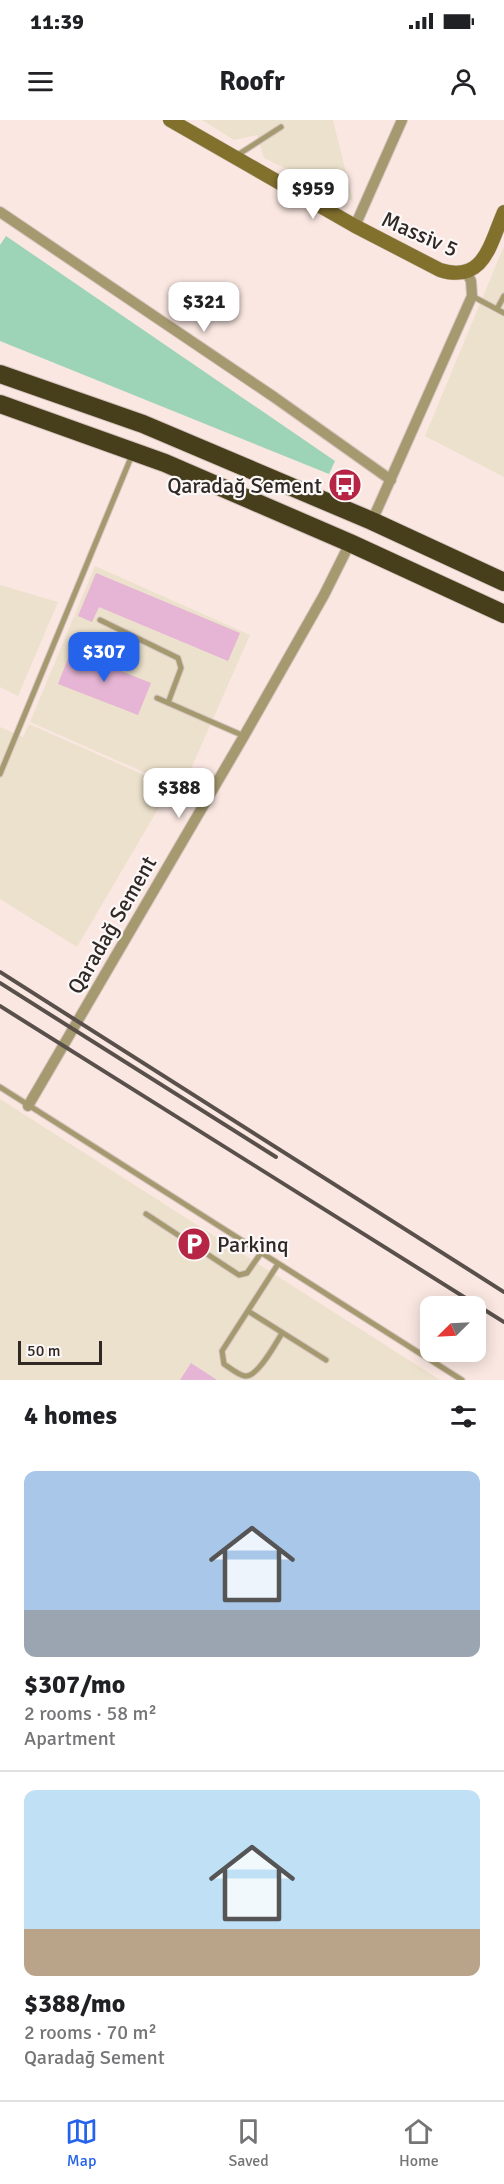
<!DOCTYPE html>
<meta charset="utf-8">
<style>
:root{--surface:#fff;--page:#f6f6f6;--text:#202124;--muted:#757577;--line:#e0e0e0;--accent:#2563eb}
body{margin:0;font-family:Signika,sans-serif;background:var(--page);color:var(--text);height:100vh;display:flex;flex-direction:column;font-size:22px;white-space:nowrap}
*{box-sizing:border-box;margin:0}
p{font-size:20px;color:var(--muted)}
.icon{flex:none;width:33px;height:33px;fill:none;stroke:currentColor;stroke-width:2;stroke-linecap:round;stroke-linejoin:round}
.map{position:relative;height:1260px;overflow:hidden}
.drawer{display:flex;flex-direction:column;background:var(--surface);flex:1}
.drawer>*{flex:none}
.needle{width:39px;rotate:246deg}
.tools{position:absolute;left:420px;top:1176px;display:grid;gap:12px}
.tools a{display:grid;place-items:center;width:66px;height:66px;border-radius:12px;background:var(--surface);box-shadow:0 3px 15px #0003;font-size:30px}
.scale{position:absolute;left:18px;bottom:15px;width:84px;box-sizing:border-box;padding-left:6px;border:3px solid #2f2825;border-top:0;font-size:16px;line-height:21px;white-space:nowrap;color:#2f2825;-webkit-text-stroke:4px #fcf8f7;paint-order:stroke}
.price{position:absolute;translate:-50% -51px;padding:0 14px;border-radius:12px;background:#fff;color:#222;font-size:20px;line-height:39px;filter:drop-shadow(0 2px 3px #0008)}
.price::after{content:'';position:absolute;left:50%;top:36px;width:18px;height:14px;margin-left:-9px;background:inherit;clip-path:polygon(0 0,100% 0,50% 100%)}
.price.selected{background:var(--accent);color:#fff}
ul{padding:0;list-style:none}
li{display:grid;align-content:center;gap:12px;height:318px;padding:0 24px}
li+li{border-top:2px solid var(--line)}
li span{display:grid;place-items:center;height:186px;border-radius:12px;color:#555}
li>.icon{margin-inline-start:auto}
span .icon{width:108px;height:108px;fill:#fffc;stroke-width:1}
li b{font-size:26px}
h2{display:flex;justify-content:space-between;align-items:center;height:72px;padding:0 24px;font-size:26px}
.status{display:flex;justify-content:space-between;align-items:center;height:42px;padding:0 30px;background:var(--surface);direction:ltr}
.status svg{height:16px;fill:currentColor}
header{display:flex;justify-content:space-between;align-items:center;height:78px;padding:0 24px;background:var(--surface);font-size:27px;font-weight:700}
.tab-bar{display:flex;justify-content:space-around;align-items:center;height:84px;border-top:2px solid var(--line);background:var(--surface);font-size:16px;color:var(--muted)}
.tab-bar a{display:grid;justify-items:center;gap:3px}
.tab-bar .selected{color:var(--accent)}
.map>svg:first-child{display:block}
.industrial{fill:#ece1cc}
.green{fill:#9dd3b7}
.building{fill:#e6b4d4}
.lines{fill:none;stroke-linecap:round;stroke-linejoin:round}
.lane-casing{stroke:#d5c5bf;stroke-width:7}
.street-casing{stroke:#d5c5bf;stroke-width:12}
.secondary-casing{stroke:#d5c5bf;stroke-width:15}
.highway-casing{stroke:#d5c5bf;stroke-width:20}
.lane{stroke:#a5996f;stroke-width:5}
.street{stroke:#a5996f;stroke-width:10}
.secondary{stroke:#82702d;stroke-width:14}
.highway{stroke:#473e1c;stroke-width:18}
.rail{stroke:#59504c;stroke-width:4}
.labels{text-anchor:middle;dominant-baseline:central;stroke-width:4.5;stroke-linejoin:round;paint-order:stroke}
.street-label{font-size:22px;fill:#2f2825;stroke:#fcf8f7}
.poi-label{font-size:22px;fill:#2f2825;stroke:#fcf8f7;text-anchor:end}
</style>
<div class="status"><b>11:39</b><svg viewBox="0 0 49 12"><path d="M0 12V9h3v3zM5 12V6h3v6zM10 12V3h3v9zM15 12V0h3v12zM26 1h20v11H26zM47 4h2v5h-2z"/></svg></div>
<header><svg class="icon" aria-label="menu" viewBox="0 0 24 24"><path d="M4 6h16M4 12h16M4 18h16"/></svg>Roofr<svg class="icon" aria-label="person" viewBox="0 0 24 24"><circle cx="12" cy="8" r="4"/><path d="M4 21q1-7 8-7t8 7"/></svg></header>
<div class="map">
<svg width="504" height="1260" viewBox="0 0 504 1260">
<rect width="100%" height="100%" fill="#fae7e1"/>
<path class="industrial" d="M202 0H333L353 81 264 38 257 15 234 20Z
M504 126V357L425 316Z
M95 446 250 515 182 669 30 602Z
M0 465 58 482 18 576 0 567Z
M29 604 171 667 77 827 0 779V607L23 617Z
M0 979 25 995 440 1260H0Z"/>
<path class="green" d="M6 116 335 341 329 354 0 221V125Z"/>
<path class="building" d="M96 453 240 513 228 541 99 487 92 502 78 496Z
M71 531 151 563 138 595 58 564Z
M191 1243 217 1260H180Z"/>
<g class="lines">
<defs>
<path id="lane" d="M236 36 281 7
M472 176 504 193
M497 189 504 176
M100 500 178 538 181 548 168 583
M157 578 244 616
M0 654 132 335
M0 967 462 1260
M146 1094 239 1155 247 1153 261 1133
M278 1144 222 1231 224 1244C230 1248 238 1255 245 1256 257 1258 276 1223 282 1213
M248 1191 326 1240"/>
<path id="street" d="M0 92 274 277 391 360
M355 106 402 0
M372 401 472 176 471 161 467 153
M28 986 244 616 324 475 350 423"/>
<path id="secondary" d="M170 0 355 106 440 150C484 164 490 124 504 92"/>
<path id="highway" d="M0 254 143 304 372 401 504 462
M0 284 165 343 350 423 504 494"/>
</defs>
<use href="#lane" class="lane-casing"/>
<use href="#street" class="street-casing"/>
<use href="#secondary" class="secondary-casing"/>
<use href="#highway" class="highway-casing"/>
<use href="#lane" class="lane"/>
<use href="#street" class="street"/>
<use href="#secondary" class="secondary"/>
<use href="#highway" class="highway"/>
<path class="rail" d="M0 852 504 1172
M0 863 276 1037
M0 886 504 1202"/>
</g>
<defs>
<symbol id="bus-disc" viewBox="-11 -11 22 22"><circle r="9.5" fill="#b72545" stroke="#fcf8f7"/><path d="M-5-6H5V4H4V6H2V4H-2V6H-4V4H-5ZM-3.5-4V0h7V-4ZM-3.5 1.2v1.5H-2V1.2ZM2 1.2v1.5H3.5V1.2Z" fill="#fff"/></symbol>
<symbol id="parking-disc" viewBox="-11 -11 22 22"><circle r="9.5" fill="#b72545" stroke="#fcf8f7"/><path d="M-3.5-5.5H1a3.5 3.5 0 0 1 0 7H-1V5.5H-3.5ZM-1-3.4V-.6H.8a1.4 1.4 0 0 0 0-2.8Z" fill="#fff"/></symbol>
</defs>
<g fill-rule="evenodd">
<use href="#bus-disc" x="326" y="346" width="38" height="38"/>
<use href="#parking-disc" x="175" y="1105" width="38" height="38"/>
</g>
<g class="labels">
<g class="street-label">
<text transform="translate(420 114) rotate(24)">Massiv 5</text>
<text transform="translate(112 805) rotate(-60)">Qaradağ Sement</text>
</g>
<g class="poi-label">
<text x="322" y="365">Qaradağ Sement</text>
<text x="217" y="1124" text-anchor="start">Parkinq</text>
</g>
</g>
</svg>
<div class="tools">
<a><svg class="needle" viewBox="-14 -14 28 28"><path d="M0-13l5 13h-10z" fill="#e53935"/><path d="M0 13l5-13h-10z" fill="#757577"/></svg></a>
</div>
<div class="scale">50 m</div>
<b class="price" style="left:313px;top:100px">$959</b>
<b class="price" style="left:204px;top:213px">$321</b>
<b class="price selected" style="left:104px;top:563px">$307</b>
<b class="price" style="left:179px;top:699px">$388</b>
</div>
<section class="drawer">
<h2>4 homes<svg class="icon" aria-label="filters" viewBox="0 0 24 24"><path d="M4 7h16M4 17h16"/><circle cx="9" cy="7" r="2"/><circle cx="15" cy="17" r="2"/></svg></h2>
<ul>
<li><span style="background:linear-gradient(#a9c7e8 75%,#9aa5b1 0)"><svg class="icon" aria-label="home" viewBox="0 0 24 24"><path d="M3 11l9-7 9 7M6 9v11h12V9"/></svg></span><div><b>$307/mo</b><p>2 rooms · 58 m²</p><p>Apartment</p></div></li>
<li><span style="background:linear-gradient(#bfe0f5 75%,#b9a48a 0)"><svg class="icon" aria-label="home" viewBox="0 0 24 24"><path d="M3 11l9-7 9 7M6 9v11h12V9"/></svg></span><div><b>$388/mo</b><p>2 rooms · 70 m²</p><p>Qaradağ Sement</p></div></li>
</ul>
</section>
<nav class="tab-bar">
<a class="selected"><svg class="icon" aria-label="map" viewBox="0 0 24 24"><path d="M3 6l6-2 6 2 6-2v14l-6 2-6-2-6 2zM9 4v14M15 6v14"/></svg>Map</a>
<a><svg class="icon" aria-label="saved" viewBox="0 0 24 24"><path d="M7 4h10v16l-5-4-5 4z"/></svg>Saved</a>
<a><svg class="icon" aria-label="home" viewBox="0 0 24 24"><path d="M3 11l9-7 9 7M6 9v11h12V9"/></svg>Home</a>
</nav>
